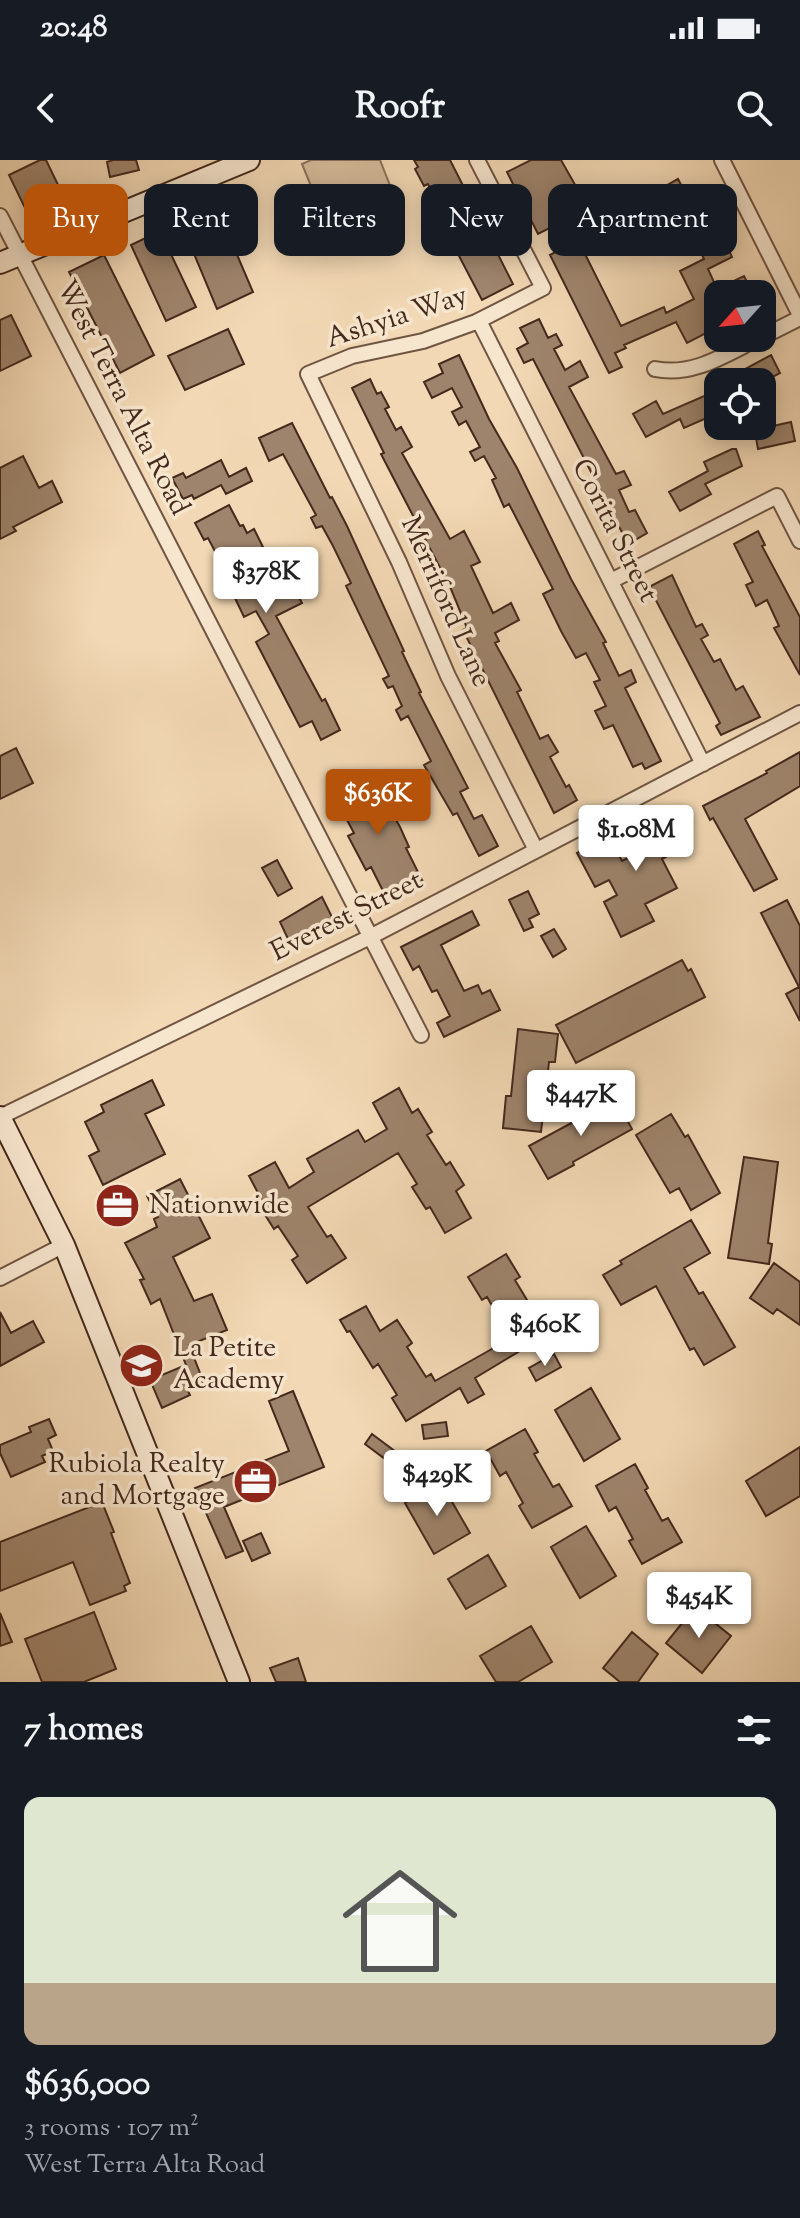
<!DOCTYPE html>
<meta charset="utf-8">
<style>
:root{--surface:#171b24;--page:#20242c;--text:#f1f3f6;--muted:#9ea1a6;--line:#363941;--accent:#b45309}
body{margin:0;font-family:"Sorts Mill Goudy",serif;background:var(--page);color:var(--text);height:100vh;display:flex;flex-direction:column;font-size:30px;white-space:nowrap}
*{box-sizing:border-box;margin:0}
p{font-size:26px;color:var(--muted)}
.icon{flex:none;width:44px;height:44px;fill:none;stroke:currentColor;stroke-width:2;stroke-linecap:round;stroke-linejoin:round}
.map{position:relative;height:1522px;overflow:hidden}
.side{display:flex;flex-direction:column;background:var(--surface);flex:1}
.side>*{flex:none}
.banner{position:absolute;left:24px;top:24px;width:752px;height:72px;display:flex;gap:16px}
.needle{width:52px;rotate:243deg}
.tools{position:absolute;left:704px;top:120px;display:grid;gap:16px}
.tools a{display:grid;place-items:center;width:72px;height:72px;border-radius:16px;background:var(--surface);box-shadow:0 4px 20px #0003;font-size:40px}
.price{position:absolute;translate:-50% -68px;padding:0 18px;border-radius:8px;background:#fff;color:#222;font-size:26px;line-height:52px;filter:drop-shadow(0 2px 4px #0008)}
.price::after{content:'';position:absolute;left:50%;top:48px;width:24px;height:18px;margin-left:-12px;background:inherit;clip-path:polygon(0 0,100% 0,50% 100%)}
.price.active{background:var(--accent);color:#fff}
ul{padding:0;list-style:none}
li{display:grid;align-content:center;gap:16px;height:424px;padding:0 24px}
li+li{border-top:2px solid var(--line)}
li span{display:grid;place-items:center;height:248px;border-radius:16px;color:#555}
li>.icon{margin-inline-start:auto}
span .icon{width:144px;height:144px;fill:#fffc;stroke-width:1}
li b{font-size:34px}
h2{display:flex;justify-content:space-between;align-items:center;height:96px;padding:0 24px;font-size:34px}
.tag{padding:0 28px;border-radius:16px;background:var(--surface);box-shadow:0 4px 20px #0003;font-size:28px;line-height:72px}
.tag.active{background:var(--accent);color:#fff}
.status{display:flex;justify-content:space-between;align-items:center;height:56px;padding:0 40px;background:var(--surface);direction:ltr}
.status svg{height:22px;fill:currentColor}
header{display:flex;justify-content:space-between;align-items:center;height:104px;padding:0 24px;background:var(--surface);font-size:36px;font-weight:800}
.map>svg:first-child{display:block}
.green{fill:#d4ba9a;stroke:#8c725c;stroke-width:2}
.building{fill:#9e846c;stroke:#44291d;stroke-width:2}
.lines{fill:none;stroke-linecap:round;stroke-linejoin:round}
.street-casing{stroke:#705543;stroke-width:18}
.secondary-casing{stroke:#44291d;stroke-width:24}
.street{stroke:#f7e6ce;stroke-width:14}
.secondary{stroke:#f7e6ce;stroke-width:20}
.labels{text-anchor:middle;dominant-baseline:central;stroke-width:7;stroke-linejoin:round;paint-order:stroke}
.street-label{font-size:28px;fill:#44291d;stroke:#f7e6ce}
.poi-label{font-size:28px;fill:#44291d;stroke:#f7e6ce;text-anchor:start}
</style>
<div class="status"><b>20:48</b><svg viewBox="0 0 49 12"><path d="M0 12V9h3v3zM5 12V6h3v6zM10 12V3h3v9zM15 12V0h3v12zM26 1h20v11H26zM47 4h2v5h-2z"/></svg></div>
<header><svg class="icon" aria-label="back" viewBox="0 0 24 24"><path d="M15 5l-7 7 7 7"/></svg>Roofr<svg class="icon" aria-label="search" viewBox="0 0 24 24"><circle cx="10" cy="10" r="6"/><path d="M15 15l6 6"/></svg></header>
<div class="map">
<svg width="800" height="1522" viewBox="0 0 800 1522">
<rect width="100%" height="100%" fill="#f2d8b4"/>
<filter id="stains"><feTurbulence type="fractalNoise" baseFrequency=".0025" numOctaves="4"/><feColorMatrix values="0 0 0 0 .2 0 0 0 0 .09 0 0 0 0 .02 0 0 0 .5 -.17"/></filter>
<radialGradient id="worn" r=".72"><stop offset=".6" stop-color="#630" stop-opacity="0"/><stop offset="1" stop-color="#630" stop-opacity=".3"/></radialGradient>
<path class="green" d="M311 0H380L396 41 328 68 302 4Z"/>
<path class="building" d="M40 0H46L61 31 25 48 9 15Z
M113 0H136L139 10 110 17 107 2Z
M414 0H450L513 124 482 140 446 71 442 74 437 64 446 59 428 24 424 26 415 9 418 7Z
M531 0H561L586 44 577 49 579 53 538 74 507 12Z
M678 19 690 42 703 35 732 97 708 109 717 129 744 116 753 134H718V167L687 183 676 162 624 185 626 188 615 193 622 207 609 213 550 95 578 80 621 166 664 147 666 153 694 139 680 111 704 99 698 86 703 83 691 59 669 71 650 35Z
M217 48 253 132 217 149 182 65Z
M160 71 196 147 166 161 131 85Z
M104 95 154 195 120 213 69 112Z
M11 155 31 196 0 211V160Z
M539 159 548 178 556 174 562 185 554 189 565 210 580 201 588 217 569 227 616 314 624 311 631 325 619 330 629 352 635 350 647 373 628 384 533 199 524 203 517 189 528 183 520 168Z
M228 169 244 204 185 230 168 196Z
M459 195 489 259 517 308 571 419 606 482 603 483 619 516 631 510 636 522 625 528 661 601 645 609 642 603 633 607 613 565 604 569 595 551 606 546 594 522 600 520 586 493 576 498 561 471 543 434 553 429 509 344 504 347 492 320 496 318 484 296 475 301 470 292 480 287 466 261 459 265 452 252 462 247 452 228 432 238 424 222 443 213 439 204Z
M771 195 780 213 763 222H721Z
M370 219 377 234 381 232 389 247 385 249 396 270 401 267 412 287 402 293 450 379 464 371 480 402 471 406 493 453 511 443 519 460 495 473 499 481 495 483 521 530 517 532 540 579 548 575 558 592 550 597 566 627 569 625 577 640 554 653 463 470 467 468 451 429 381 294 384 293 352 228Z
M718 230V253L684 268 680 259 646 277 633 254 656 241 663 254Z
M771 259 773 266 791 262 795 281 758 289 754 266H762V261Z
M292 263 330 338 332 337 347 366 404 491 402 492 421 532 419 533 468 628 460 632 474 659 482 655 498 686 479 696 457 653 453 655 424 605 431 601 408 556 401 560 396 550 402 546 393 526 388 528 383 519 389 516 346 426 351 423 333 386 322 366 316 368 311 358 316 355 283 294 269 301 259 278Z
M732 289H736L742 306 705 324 711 334 680 351 669 332 708 311 704 302Z
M23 296 39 328 52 321 62 342 13 367 16 371 0 379V308Z
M221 300 229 317 246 308 252 321 226 334 221 325 194 339 192 335 183 339 172 318 183 313 186 318Z
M229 345 240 366 243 365 247 373 254 369 263 387 261 388 272 411 262 416 272 437 286 430 288 435 296 432 302 443 276 456 322 541 325 539 340 570 321 580 312 561 300 567 256 482 269 474 256 451 244 457 223 413 226 412 208 378 204 380 195 363Z
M758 371 765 385 762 386 800 457V515L774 468 779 466 767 440 756 446 746 425 753 422 734 384Z
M672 415 696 467 702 464 708 475 701 479 714 502 720 499 736 530 743 526 760 557 721 575 716 566 720 563 649 427Z
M16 588 33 623 0 639V596Z
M800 592V626L745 659 777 719 754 731 713 658 710 660 703 646 767 613 766 611Z
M370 614 400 667 409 687 406 688 423 722 387 739 371 707 366 710 348 676 354 673 339 645 342 643 335 630Z
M676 654 691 683 662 699 677 728 645 744 654 761 621 777 604 742 617 735 609 720 595 727 577 693 609 677 622 701 640 692 633 678Z
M277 700 292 728 278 736 262 708Z
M528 731 539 754 529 759 533 767 524 771 509 740Z
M322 737 335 763 315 773 313 770 289 781 280 762Z
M787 740 800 766V861L786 834 799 827 761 753Z
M472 751 479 765 441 785 464 831 478 825 482 834 490 830 500 850 444 877 437 863 450 856 437 830 432 832 419 806 413 810 401 787Z
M554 769 566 789 553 797 541 776Z
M682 800 688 811 691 809 705 837 576 903 556 865Z
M518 869 558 874 555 902H549L541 972 503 968 506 936H511Z
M152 920 164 945 145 954 165 994 103 1025 89 996 99 991 85 962 104 952 101 945Z
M399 928 412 953 418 949 432 972 427 975 446 1005 450 1002 464 1025 456 1031 471 1058 445 1073 430 1047 426 1049 412 1027 417 1024 398 993 308 1047 327 1077 331 1075 346 1098 307 1123 292 1100 298 1096 278 1066 274 1069 260 1047 264 1044 249 1016 275 1002 289 1028 314 1012 307 999 358 970 365 982 387 969 373 943Z
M614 936 632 969 573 1002 574 1005 548 1019 529 986 590 953 588 950Z
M671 954 685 977 688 975 720 1033 691 1050 679 1028 670 1033 636 975Z
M744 997 778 1002 768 1083 772 1084 769 1104 728 1098Z
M180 1019 210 1078 173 1097 194 1141 212 1134 227 1170 189 1185 204 1223 188 1231 190 1235 162 1248 150 1220 186 1205 160 1139 151 1144 140 1120 144 1119 125 1083 157 1067 154 1059 158 1057 147 1036Z
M691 1060 710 1093 684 1108 699 1134 703 1132 735 1187 704 1205 694 1188 690 1190 656 1126 621 1145 603 1115 622 1104 620 1101Z
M506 1094 520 1117 515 1120 533 1150 538 1146 553 1171 475 1218 484 1234 468 1243 460 1228 406 1261 392 1238 397 1235 378 1204 373 1208 350 1171 347 1172 340 1160 366 1146 380 1171 397 1160 412 1183 407 1187 426 1217 431 1214 435 1221 506 1181 500 1171 505 1168 487 1137 482 1140 468 1117Z
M774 1103 800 1122V1165L777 1149 773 1154 750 1138Z
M0 1152 11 1173 33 1161 44 1182 0 1206Z
M554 1194 561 1207 536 1221 529 1208Z
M591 1228 620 1279 584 1301 555 1250Z
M293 1231 324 1307 224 1347 243 1391 226 1398 195 1328 289 1291 269 1241Z
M49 1259 56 1275 48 1279 53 1291 42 1296 45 1302 11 1317 0 1293V1285L31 1272 29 1267Z
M446 1262 448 1276 424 1279 422 1265Z
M525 1269 538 1292 534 1294 553 1327 559 1324 572 1346 532 1368 519 1346 523 1343 506 1312 500 1316 486 1291Z
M372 1274 396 1292 389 1302 365 1284Z
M800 1287V1336L766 1356 746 1321Z
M635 1304 648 1328 645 1330 662 1361 668 1358 682 1382 642 1404 629 1381 633 1379 616 1347 609 1351 596 1326Z
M440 1321 470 1373 434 1394 405 1343Z
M102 1342 114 1372 111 1373 130 1423 124 1426 126 1431 90 1445 73 1402 0 1431V1382Z
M586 1366 616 1416 580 1438 551 1387Z
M261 1373 270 1393 252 1401 243 1381Z
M488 1395 506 1426 466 1449 448 1419Z
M695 1447 731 1476 702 1513 666 1483Z
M94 1452 116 1509 84 1522H42L25 1479Z
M0 1453 12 1482 0 1486Z
M531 1466 552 1502 518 1522H496L480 1496Z
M632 1472 658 1494 638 1522H620L603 1508Z
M298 1498 306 1522H276L270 1508Z"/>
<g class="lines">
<defs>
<path id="street" d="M477 0 543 128 476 162 423 181 352 196 308 214 399 402 448 516 536 690
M722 0 800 155
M0 56 421 875
M479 161 703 604
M762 177 800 158
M655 209C693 217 726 194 759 178
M611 421 777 336 800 381
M0 957 370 777 800 553
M0 1118 64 1085"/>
<path id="secondary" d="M0 103 249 0
M0 957 64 1085 239 1522"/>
</defs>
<use href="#street" class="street-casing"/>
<use href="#secondary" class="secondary-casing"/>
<use href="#street" class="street"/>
<use href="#secondary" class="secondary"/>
</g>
<defs>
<symbol id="office-disc" viewBox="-11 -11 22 22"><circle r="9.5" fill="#8f2418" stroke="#f7e6ce"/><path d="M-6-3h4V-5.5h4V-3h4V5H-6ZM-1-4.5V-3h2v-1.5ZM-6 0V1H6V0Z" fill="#fff"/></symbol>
<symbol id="school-disc" viewBox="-11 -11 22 22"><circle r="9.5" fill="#8f2418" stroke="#f7e6ce"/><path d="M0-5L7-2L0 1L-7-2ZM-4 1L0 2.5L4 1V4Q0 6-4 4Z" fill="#fff"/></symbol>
</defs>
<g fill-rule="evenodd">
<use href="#office-disc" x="92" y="1020" width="51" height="51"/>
<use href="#school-disc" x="116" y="1180" width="51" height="51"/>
<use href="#office-disc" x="230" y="1296" width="51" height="51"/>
</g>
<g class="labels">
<g class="street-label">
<text transform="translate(397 158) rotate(-18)">Ashyia Way</text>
<text transform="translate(122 238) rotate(63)">West Terra Alta Road</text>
<text transform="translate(614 371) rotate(63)">Corita Street</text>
<text transform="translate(445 442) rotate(66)">Merriford Lane</text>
<text transform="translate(347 757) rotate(-27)">Everest Street</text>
</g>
<g class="poi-label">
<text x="149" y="1046">Nationwide</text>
<text x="173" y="1189">La Petite<tspan x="173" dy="32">Academy</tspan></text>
<text x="225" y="1305" text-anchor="end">Rubiola Realty<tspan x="225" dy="32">and Mortgage</tspan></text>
</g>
</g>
<rect width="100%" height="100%" filter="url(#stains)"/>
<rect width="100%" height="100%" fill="url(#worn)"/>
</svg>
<div class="tools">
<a><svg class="needle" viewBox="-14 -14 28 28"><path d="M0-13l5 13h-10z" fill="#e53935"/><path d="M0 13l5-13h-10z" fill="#9ea1a6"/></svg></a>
<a><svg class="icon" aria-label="locate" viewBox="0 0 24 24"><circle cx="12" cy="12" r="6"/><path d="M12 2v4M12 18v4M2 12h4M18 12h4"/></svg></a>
</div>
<b class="price" style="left:266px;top:455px">$378K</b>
<b class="price active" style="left:378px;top:677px">$636K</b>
<b class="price" style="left:636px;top:713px">$1.08M</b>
<b class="price" style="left:581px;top:978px">$447K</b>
<b class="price" style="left:545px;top:1208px">$460K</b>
<b class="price" style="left:437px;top:1358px">$429K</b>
<b class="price" style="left:699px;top:1480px">$454K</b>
<div class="banner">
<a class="tag active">Buy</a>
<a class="tag">Rent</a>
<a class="tag">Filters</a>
<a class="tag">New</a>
<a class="tag">Apartment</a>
</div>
</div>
<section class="side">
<h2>7 homes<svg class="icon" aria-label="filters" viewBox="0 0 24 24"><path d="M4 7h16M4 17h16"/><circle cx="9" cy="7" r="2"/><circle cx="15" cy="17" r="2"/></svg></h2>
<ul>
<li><span style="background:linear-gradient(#dfe7d0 75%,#b9a48a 0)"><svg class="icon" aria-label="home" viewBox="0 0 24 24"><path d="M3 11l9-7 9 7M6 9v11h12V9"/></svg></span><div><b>$636,000</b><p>3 rooms · 107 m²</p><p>West Terra Alta Road</p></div></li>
</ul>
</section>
